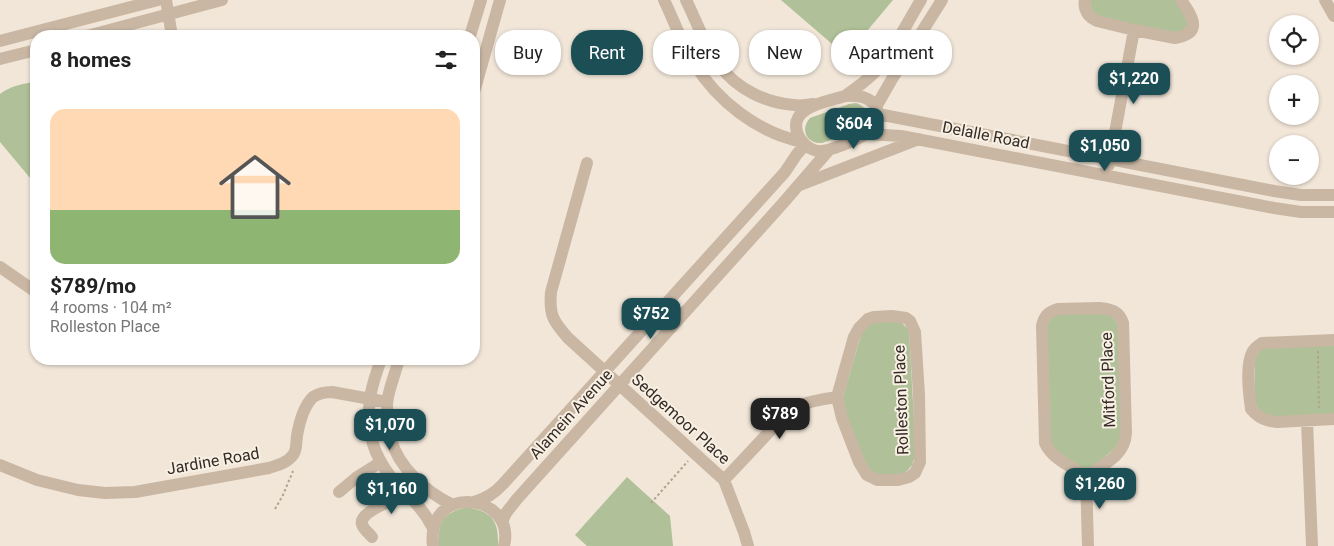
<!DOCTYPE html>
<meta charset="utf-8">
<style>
:root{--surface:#fff;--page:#f6f6f6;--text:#222;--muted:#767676;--accent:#1c4e55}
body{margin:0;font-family:Roboto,sans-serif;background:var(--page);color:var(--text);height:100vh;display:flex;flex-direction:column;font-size:19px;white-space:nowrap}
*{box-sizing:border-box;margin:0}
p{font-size:16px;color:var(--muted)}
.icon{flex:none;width:28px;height:28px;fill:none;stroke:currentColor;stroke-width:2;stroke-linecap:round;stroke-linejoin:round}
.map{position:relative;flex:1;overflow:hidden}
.sheet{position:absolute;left:30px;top:30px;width:450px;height:335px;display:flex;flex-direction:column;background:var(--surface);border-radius:20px;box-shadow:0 1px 4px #0004}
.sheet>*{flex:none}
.banner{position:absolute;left:495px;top:30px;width:475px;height:45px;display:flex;gap:10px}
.controls{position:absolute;left:1269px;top:15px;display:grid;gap:10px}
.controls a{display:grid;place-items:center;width:50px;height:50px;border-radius:50%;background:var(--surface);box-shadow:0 1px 4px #0004;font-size:25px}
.price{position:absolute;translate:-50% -42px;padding:0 11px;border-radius:10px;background:var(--accent);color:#fff;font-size:16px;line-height:32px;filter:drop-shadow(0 1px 2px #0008)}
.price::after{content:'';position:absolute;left:50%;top:30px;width:15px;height:11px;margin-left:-8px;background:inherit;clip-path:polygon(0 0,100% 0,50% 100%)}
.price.selected{background:#222;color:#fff}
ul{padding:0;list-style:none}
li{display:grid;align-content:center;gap:10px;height:265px;padding:0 20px}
li span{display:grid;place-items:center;height:155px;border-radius:15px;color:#555}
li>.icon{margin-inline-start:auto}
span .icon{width:90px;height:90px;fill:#fffc;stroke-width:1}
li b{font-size:21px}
h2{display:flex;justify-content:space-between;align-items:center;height:60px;padding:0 20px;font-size:21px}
.tag{padding:0 18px;border-radius:20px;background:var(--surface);box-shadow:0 1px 4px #0004;font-size:18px;line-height:45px}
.tag.selected{background:var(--accent);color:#fff}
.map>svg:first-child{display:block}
.green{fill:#b0c098}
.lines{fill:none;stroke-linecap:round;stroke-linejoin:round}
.path{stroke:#b4a18e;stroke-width:2;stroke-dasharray:2.5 2.5;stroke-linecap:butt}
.minor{stroke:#c9b7a4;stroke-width:12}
.labels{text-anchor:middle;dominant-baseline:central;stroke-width:4;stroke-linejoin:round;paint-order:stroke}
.street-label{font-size:16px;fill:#342b26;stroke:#f9f0e4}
</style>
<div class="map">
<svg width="1334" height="546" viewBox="0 0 1334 546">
<rect width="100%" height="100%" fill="#f1e6d8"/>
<path class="green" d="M781 0H893L846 56Z
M1089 0H1175L1186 16 1188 25 1180 34 1094 17Z
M36 82V185L0 142V94C10 86 24 83 36 82Z
M856 103C868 107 873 119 862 129L822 143C806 144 800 129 810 118L849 104Z
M1058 313 1110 314 1118 324 1121 443 1094 466 1084 469 1050 448 1047 321Z
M880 320 901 322 909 330 914 421V459L912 465 908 470 902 474H877L869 471 841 404 863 328Z
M1334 345V416L1265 417 1254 403 1255 354 1263 347Z
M627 477 670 516 673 546H587L575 535Z
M467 507C492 512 499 520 498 546H438C439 521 441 514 467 507Z"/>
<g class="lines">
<path class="path" d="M1318 351 1319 408
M651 503 688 461
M275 509 283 495 293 471"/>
<path class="minor" d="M166 0 172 36
M664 0C674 21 682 43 694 63 717 101 758 133 803 142
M686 0C697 22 705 47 720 66 737 89 766 103 794 105 800 106 807 105 813 104
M1085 0C1083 10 1088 17 1097 21L1134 30 1175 38C1204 33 1192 16 1181 0
M1325 0 1334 16
M87 36 222 0
M470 36 481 0
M0 41 158 0
M0 59 36 50
M474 92 500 0
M845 96C859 95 876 97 878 114 879 121 875 127 870 131 862 138 827 153 817 151 809 149 803 144 799 137 785 107 826 102 845 96Z
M845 96C855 89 866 81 875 72 893 52 907 23 921 0
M876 107 892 79 942 0
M878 114 1274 191 1301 195H1334
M867 134 901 136 1274 208 1301 212H1334
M587 163 551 292C549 315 553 321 568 338L724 480 744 532 748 546
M1109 165 1134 30
M800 185 919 139
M0 267 36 292
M1099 308C1111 309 1119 311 1123 323L1126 433C1125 456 1103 465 1086 476 1072 467 1052 459 1045 443L1042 326C1044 316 1048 312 1058 309Z
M892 316 906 318 910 321 915 332 919 395 920 462 915 473 909 477 898 480H877L867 475 859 462 842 418 837 397 854 337 859 328 868 319 874 317Z
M1334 340 1262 343C1259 345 1255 348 1253 351 1245 364 1249 394 1251 409 1259 418 1265 421 1277 422L1334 419
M381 359C377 372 371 386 370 400 365 432 375 460 397 484 411 498 424 510 433 528
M399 359C396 372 388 390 387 404 387 415 388 428 391 439 398 467 427 493 453 505
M1307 421 1312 546
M0 465 37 480 78 490 105 493 135 492 269 468C278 465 287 463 293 455 297 450 296 443 297 436 299 424 304 406 313 397 319 393 325 392 332 392L387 402
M1086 476 1088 546
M724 480 785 415C800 402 818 400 837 397
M339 492 357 477 381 462
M474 502C486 498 494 494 503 484L785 172 797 154 805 145
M502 522 506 513 517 499 784 202 828 151
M372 537C369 533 363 529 362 524 358 512 398 498 407 494
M433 546C425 482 517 493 504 546"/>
</g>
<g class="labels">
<g class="street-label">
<text transform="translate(986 135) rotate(11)">Delalle Road</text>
<text transform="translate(1108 380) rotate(-92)">Mitford Place</text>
<text transform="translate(901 400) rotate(-92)">Rolleston Place</text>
<text transform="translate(571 414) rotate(-48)">Alamein Avenue</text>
<text transform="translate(681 419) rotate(42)">Sedgemoor Place</text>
<text transform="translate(213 461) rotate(-10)">Jardine Road</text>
</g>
</g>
</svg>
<div class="controls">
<a><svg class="icon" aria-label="locate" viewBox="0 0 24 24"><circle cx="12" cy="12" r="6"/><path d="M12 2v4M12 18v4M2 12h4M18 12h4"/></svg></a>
<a>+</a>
<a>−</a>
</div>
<b class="price" style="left:1134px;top:105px">$1,220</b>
<b class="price" style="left:854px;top:150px">$604</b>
<b class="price" style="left:1105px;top:172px">$1,050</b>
<b class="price" style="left:651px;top:340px">$752</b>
<b class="price selected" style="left:780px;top:440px">$789</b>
<b class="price" style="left:390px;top:451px">$1,070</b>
<b class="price" style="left:1100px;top:510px">$1,260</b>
<b class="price" style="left:392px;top:515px">$1,160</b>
<div class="banner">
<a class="tag">Buy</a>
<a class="tag selected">Rent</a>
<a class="tag">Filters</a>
<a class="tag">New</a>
<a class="tag">Apartment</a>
</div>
<section class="sheet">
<h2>8 homes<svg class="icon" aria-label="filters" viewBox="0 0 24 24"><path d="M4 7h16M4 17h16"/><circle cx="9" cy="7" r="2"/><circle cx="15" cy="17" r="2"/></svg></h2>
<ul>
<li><span style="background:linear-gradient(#ffd9b3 65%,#8fb573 0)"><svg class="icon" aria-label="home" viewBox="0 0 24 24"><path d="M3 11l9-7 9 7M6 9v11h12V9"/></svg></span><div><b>$789/mo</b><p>4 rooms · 104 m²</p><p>Rolleston Place</p></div></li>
</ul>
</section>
</div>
